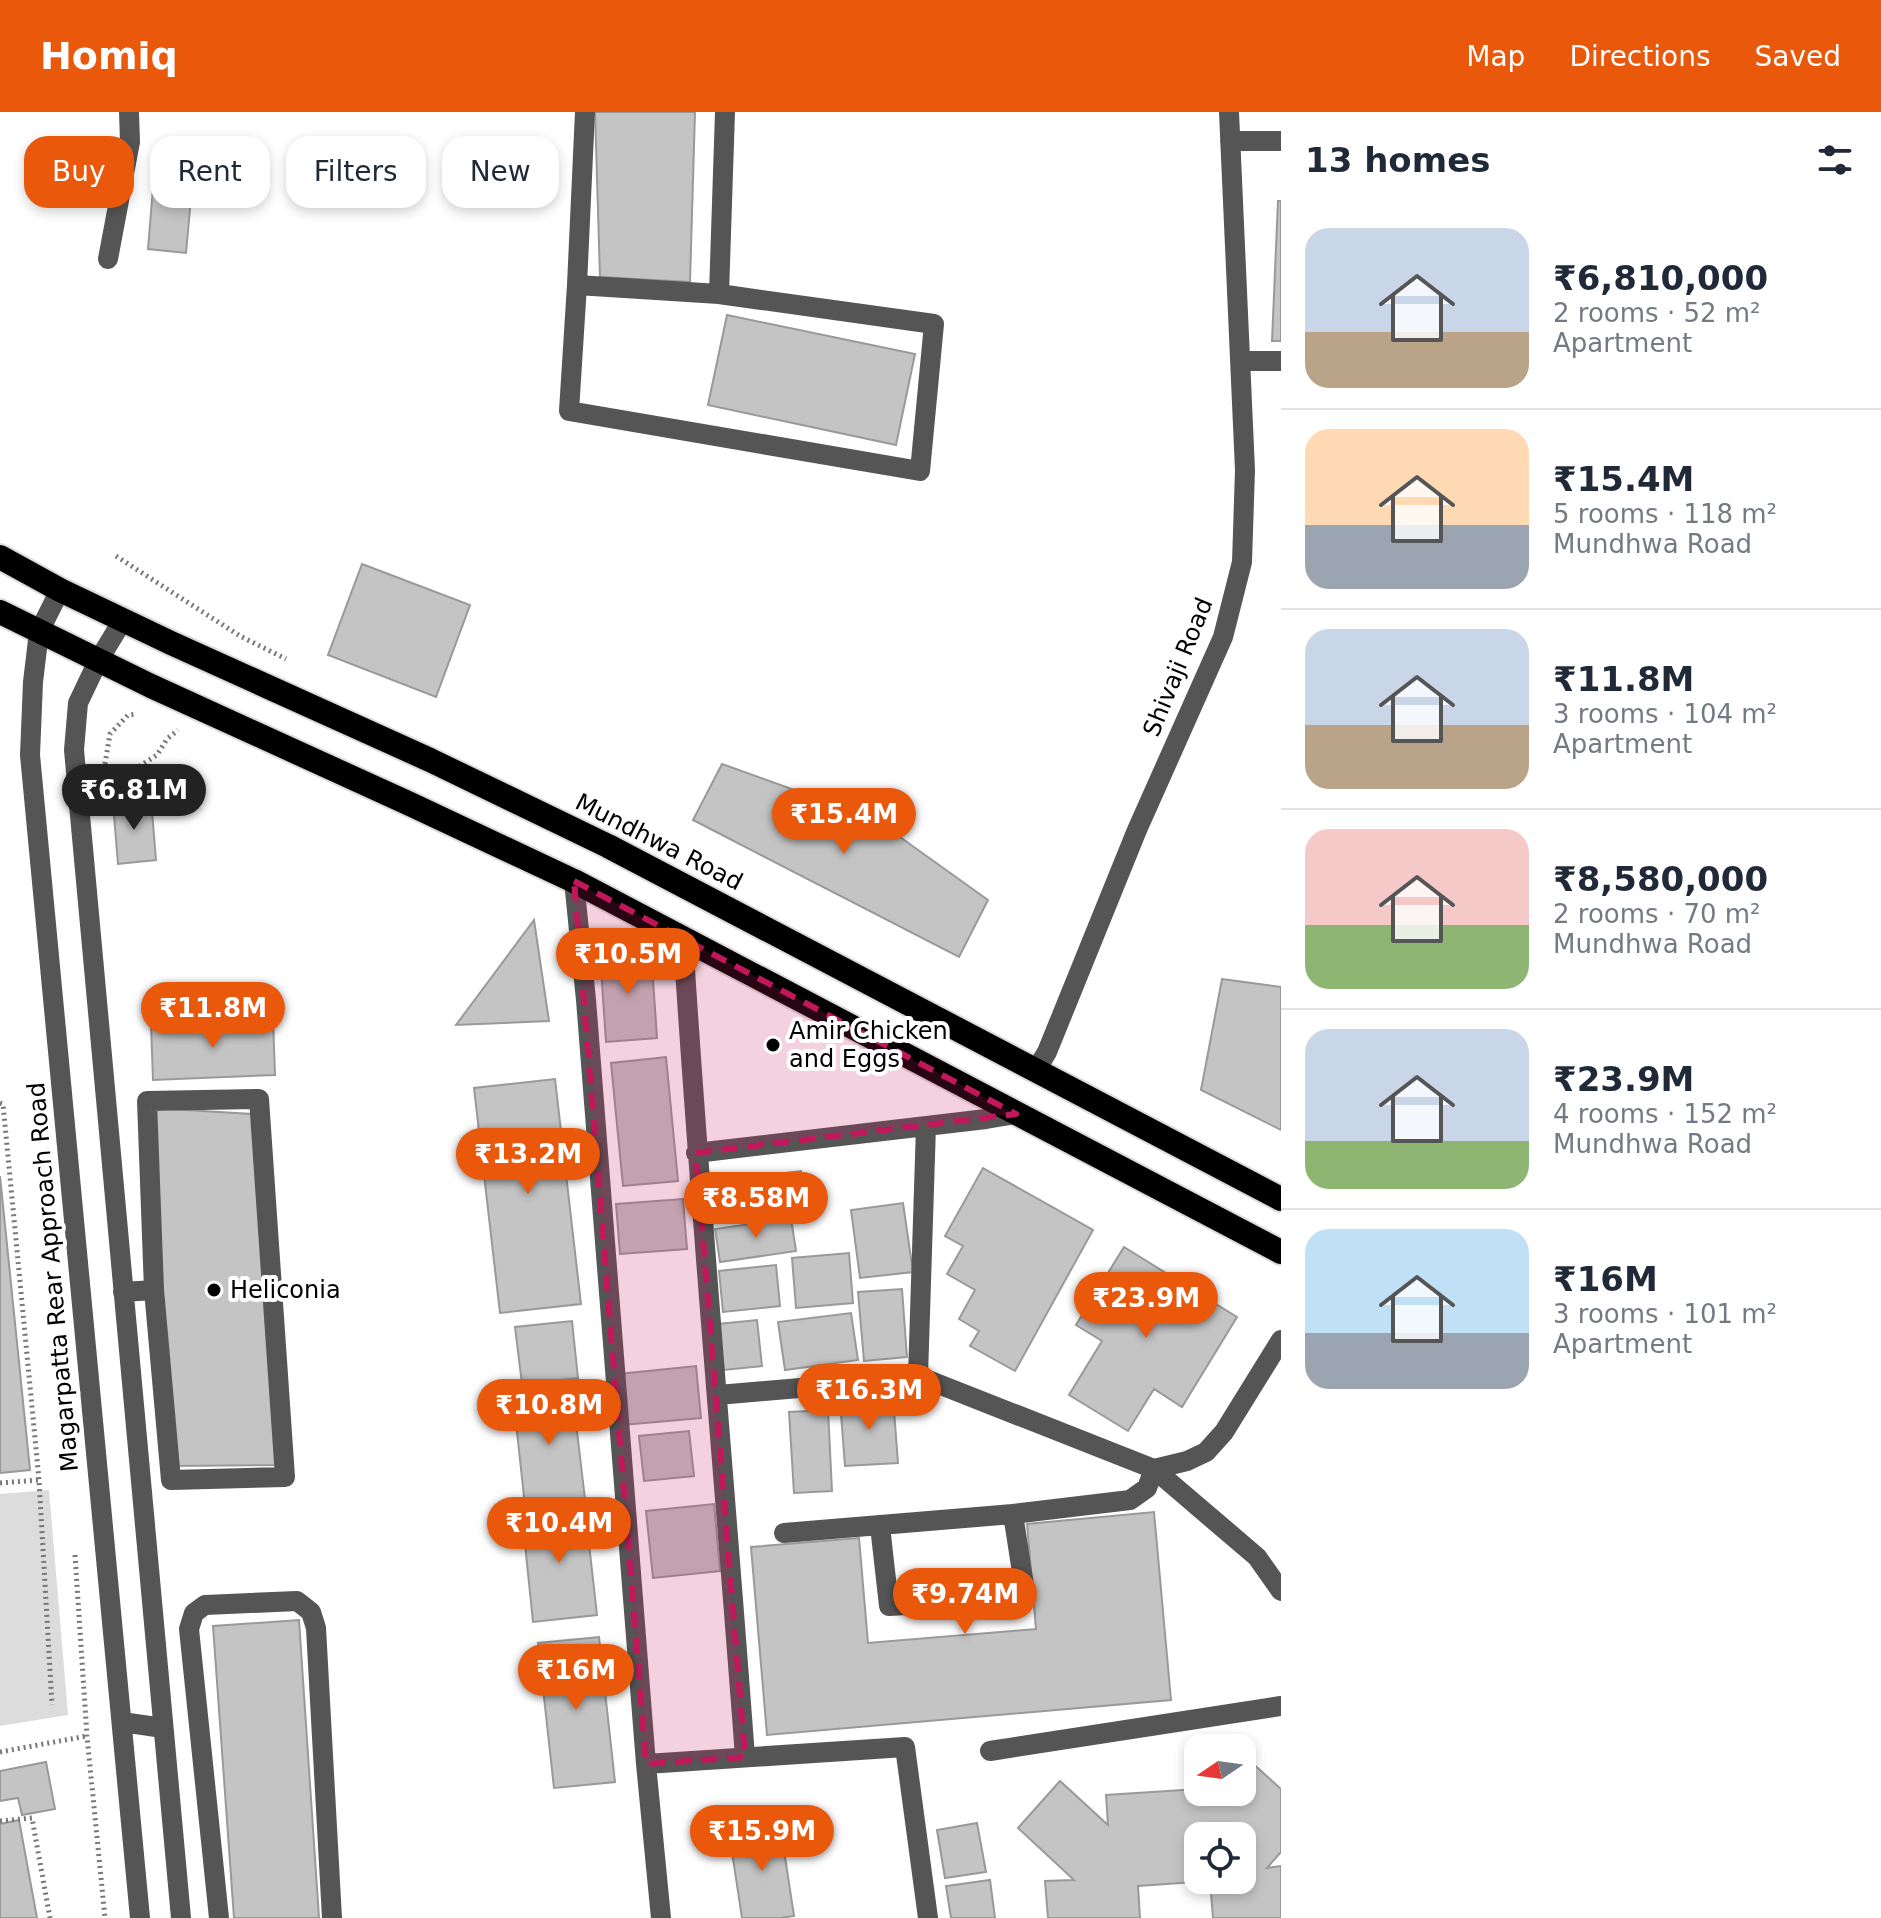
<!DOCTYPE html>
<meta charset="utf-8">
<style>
:root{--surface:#fff;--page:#f6f6f7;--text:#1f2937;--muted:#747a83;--line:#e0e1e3;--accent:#ea580c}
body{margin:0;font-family:"DejaVu Sans",sans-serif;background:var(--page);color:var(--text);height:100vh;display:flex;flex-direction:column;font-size:30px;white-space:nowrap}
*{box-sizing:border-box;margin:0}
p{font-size:26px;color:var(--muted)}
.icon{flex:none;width:44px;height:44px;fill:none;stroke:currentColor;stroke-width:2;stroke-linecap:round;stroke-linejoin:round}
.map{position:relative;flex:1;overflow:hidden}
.panel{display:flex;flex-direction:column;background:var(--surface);width:600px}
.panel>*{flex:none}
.guide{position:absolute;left:24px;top:24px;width:760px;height:72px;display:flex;gap:16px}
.needle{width:52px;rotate:257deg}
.tools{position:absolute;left:1184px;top:1622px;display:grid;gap:16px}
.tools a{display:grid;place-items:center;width:72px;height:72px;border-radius:16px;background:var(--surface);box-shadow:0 4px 12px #0003;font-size:40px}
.price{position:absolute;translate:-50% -68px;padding:0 18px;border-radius:28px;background:var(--accent);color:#fff;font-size:26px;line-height:52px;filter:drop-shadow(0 2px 4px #0008)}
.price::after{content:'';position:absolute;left:50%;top:48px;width:24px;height:18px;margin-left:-12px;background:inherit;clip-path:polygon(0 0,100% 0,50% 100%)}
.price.current{background:#222;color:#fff}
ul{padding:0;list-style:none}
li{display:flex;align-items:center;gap:24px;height:200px;padding:0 24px}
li+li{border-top:2px solid var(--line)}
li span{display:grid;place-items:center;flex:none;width:224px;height:160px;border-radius:24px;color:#555}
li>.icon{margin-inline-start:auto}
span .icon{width:96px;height:96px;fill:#fffc;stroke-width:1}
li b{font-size:34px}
h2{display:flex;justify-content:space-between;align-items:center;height:96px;padding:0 24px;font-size:34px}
.tag{padding:0 28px;border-radius:24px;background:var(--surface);box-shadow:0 4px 12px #0003;font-size:28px;line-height:72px}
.tag.current{background:var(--accent);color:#fff}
header{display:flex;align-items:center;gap:48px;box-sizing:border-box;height:112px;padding:0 40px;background:var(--accent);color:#fff}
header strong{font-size:38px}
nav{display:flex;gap:44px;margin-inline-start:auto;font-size:28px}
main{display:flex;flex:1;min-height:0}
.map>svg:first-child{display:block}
.green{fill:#dcdcdc}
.building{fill:#c4c4c4;stroke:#999;stroke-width:2;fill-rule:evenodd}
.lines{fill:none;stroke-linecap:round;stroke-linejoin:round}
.highway-casing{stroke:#dbdbdb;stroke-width:28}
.path{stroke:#777;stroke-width:5;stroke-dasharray:2 4;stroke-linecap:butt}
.minor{stroke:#555;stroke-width:20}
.highway{stroke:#000;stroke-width:24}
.marked{fill:#c2185b;fill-opacity:0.2;stroke:#c2185b;stroke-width:6;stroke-dasharray:16 10;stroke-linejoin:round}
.poi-dot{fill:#000;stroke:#fff;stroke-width:3}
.labels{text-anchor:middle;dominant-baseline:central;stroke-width:8;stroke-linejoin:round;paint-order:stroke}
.street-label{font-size:24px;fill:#000;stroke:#fff}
.poi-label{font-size:24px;fill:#000;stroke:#fff;text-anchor:start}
</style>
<header>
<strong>Homiq</strong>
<nav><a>Map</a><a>Directions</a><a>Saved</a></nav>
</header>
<main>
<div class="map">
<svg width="1281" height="1806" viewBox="0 0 1281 1806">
<rect width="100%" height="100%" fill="#fff"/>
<path class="green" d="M49 1378 68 1603 0 1614V1382Z"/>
<path class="building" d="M595 0H695L690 170 600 165Z
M156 39 195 42 186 141 148 137Z
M1278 89H1281V229H1272Z
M727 203 915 242 896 333 708 293Z
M362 452 470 493 436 585 328 543Z
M722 652 842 695 893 720 988 788 959 845 693 708Z
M151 687 156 748 118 752 113 691Z
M534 808 549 909 456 913Z
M651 838 657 926 606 930 600 842Z
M1222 867 1281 875V1018L1201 978Z
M273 907 275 963 153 968 151 912Z
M666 945 678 1069 623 1074 611 951Z
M555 967 581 1192 500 1201 474 976Z
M153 996 252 1002 279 1353 172 1354Z
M983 1056 1093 1118 1015 1259 970 1234 979 1219 959 1207 975 1178 947 1162 963 1134 945 1124Z
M801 1059 805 1097 730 1106 726 1068Z
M0 1064 30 1358 0 1361Z
M683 1087 687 1137 620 1142 616 1092Z
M903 1091 913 1160 860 1166 851 1098Z
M791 1106 796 1139 720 1150 715 1117Z
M1124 1135 1237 1205 1182 1295 1154 1277 1128 1319 1069 1283 1102 1229 1076 1213Z
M849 1141 853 1191 796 1196 792 1146Z
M776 1153 780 1194 723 1200 719 1159Z
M902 1177 907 1245 864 1249 858 1180Z
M851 1201 858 1248 785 1258 778 1210Z
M757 1208 762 1254 724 1258 718 1212Z
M572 1209 578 1266 522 1272 515 1215Z
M696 1254 701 1306 623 1313 619 1262Z
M572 1277 585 1387 525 1394 513 1283Z
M893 1285 898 1351 845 1354 840 1289Z
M828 1298 832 1379 794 1381 789 1300Z
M689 1319 694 1364 644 1369 639 1324Z
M714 1392 720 1459 653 1466 646 1399Z
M585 1396 597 1503 533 1510 522 1403Z
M1154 1400 1171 1588 767 1623 751 1435 859 1426 868 1531 1036 1517 1027 1412Z
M299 1508 319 1806H234L213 1514Z
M599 1525 615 1670 554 1676 538 1531Z
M1250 1649 1281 1677V1740L1267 1756 1281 1754V1806H1213L1210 1769 1138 1774 1140 1806H1048L1045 1769 1074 1768 1018 1716 1060 1669 1108 1713 1106 1683 1198 1677V1680H1242V1658ZM1198 1724H1242V1768H1198Z
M46 1650 55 1697 22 1703 18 1686 0 1689V1659Z
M19 1708 37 1806H0V1712Z
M977 1711 986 1760 945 1766 937 1718Z
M780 1712 794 1804 780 1806H742L729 1720Z
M990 1768 995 1806H951L946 1774Z"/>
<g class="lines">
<defs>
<path id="highway" d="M0 445 60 478 171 531 430 648 608 734 1281 1087
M0 500 151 574 410 692 574 769 1281 1140"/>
</defs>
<use href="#highway" class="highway-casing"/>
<path class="path" d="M116 444 240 524 286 547
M105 652 110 622 128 603 137 602
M104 660 135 657 157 643 167 627 178 618
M0 991 3 992 39 1368 52 1593
M0 1371 39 1368
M75 1443 87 1624 105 1806
M0 1640 87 1624
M0 1709 32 1706 50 1806"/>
<path class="minor" d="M585 0 577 173 569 299 920 359 934 212 719 182 725 0
M1230 29H1281
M108 147 130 30 129 0
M577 173 719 182
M1240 249H1281
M60 478 39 520 33 570 30 643 140 1806
M123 508 98 549 78 591 74 638 181 1806
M574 769 586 888 646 1652 661 1806
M683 826C700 1099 725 1372 745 1645
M1036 958 1047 940 1137 718 1223 525 1242 450 1245 358 1229 0
M926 1014 918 1264 1154 1357 1257 1445 1281 1479
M696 1041 986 1007 1016 1002
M123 1180 154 1178 171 1368 285 1365 259 987 147 989 154 1178
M718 1283 881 1269
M1154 1357 1187 1349 1206 1340 1224 1320 1281 1228
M880 1414 889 1494 1026 1486 1013 1402
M784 1421 1013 1402 1130 1388 1147 1376 1154 1357
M122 1610 163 1616
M990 1639 1281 1594
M646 1652 905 1635 928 1806
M219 1806 189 1517 194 1501 205 1493 297 1489 311 1500 316 1516 332 1806"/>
<use href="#highway" class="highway"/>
</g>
<path class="marked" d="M574 769 1016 1002 696 1041 745 1645 646 1652Z"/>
<g class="poi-dot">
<circle cx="773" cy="933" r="8"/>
<circle cx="214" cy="1178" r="8"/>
</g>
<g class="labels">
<g class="street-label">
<text transform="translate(1178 555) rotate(-68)">Shivaji Road</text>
<text transform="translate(659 730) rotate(27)">Mundhwa Road</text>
<text transform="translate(53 1165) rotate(-95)">Magarpatta Rear Approach Road</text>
</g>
<g class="poi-label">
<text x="789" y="919">Amir Chicken<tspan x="789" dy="28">and Eggs</tspan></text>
<text x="230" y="1178">Heliconia</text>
</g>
</g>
</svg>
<div class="tools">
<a><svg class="needle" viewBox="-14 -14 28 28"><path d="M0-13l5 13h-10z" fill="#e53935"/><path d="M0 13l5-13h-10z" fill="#747a83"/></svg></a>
<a><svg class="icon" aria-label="locate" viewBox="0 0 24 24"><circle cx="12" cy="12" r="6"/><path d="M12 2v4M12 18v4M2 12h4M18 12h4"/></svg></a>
</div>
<b class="price current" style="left:134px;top:720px">₹6.81M</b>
<b class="price" style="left:844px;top:744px">₹15.4M</b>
<b class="price" style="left:628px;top:884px">₹10.5M</b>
<b class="price" style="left:213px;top:938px">₹11.8M</b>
<b class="price" style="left:528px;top:1084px">₹13.2M</b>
<b class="price" style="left:756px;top:1128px">₹8.58M</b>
<b class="price" style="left:1146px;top:1228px">₹23.9M</b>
<b class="price" style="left:869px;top:1320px">₹16.3M</b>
<b class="price" style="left:549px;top:1335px">₹10.8M</b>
<b class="price" style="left:559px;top:1453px">₹10.4M</b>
<b class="price" style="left:965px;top:1524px">₹9.74M</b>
<b class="price" style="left:576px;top:1600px">₹16M</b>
<b class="price" style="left:762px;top:1761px">₹15.9M</b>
<div class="guide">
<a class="tag current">Buy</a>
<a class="tag">Rent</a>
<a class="tag">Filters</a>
<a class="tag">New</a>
</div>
</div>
<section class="panel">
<h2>13 homes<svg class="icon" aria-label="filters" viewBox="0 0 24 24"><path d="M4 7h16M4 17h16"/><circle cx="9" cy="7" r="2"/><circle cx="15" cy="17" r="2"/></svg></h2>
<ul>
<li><span style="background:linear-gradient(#c9d6e8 65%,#b9a48a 0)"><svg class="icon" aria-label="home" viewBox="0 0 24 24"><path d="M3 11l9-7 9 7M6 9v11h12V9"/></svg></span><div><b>₹6,810,000</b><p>2 rooms · 52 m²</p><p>Apartment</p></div></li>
<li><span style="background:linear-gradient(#ffd9b3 60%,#9aa5b1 0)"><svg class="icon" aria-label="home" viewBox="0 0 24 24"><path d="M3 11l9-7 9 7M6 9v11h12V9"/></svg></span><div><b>₹15.4M</b><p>5 rooms · 118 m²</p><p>Mundhwa Road</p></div></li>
<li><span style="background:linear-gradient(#c9d6e8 60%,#b9a48a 0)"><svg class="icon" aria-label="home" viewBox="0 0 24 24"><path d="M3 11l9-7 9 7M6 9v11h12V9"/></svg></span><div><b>₹11.8M</b><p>3 rooms · 104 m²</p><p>Apartment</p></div></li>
<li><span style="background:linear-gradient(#f6c9c9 60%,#8fb573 0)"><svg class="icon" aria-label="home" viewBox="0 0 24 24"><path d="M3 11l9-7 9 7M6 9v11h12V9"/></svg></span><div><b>₹8,580,000</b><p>2 rooms · 70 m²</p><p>Mundhwa Road</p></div></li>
<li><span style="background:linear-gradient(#c9d6e8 70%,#8fb573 0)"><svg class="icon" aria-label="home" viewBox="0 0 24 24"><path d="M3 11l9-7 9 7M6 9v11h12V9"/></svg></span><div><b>₹23.9M</b><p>4 rooms · 152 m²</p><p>Mundhwa Road</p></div></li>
<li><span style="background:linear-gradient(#bfe0f5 65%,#9aa5b1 0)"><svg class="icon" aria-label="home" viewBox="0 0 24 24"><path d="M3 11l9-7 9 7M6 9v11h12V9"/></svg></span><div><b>₹16M</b><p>3 rooms · 101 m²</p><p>Apartment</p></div></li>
</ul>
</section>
</main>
